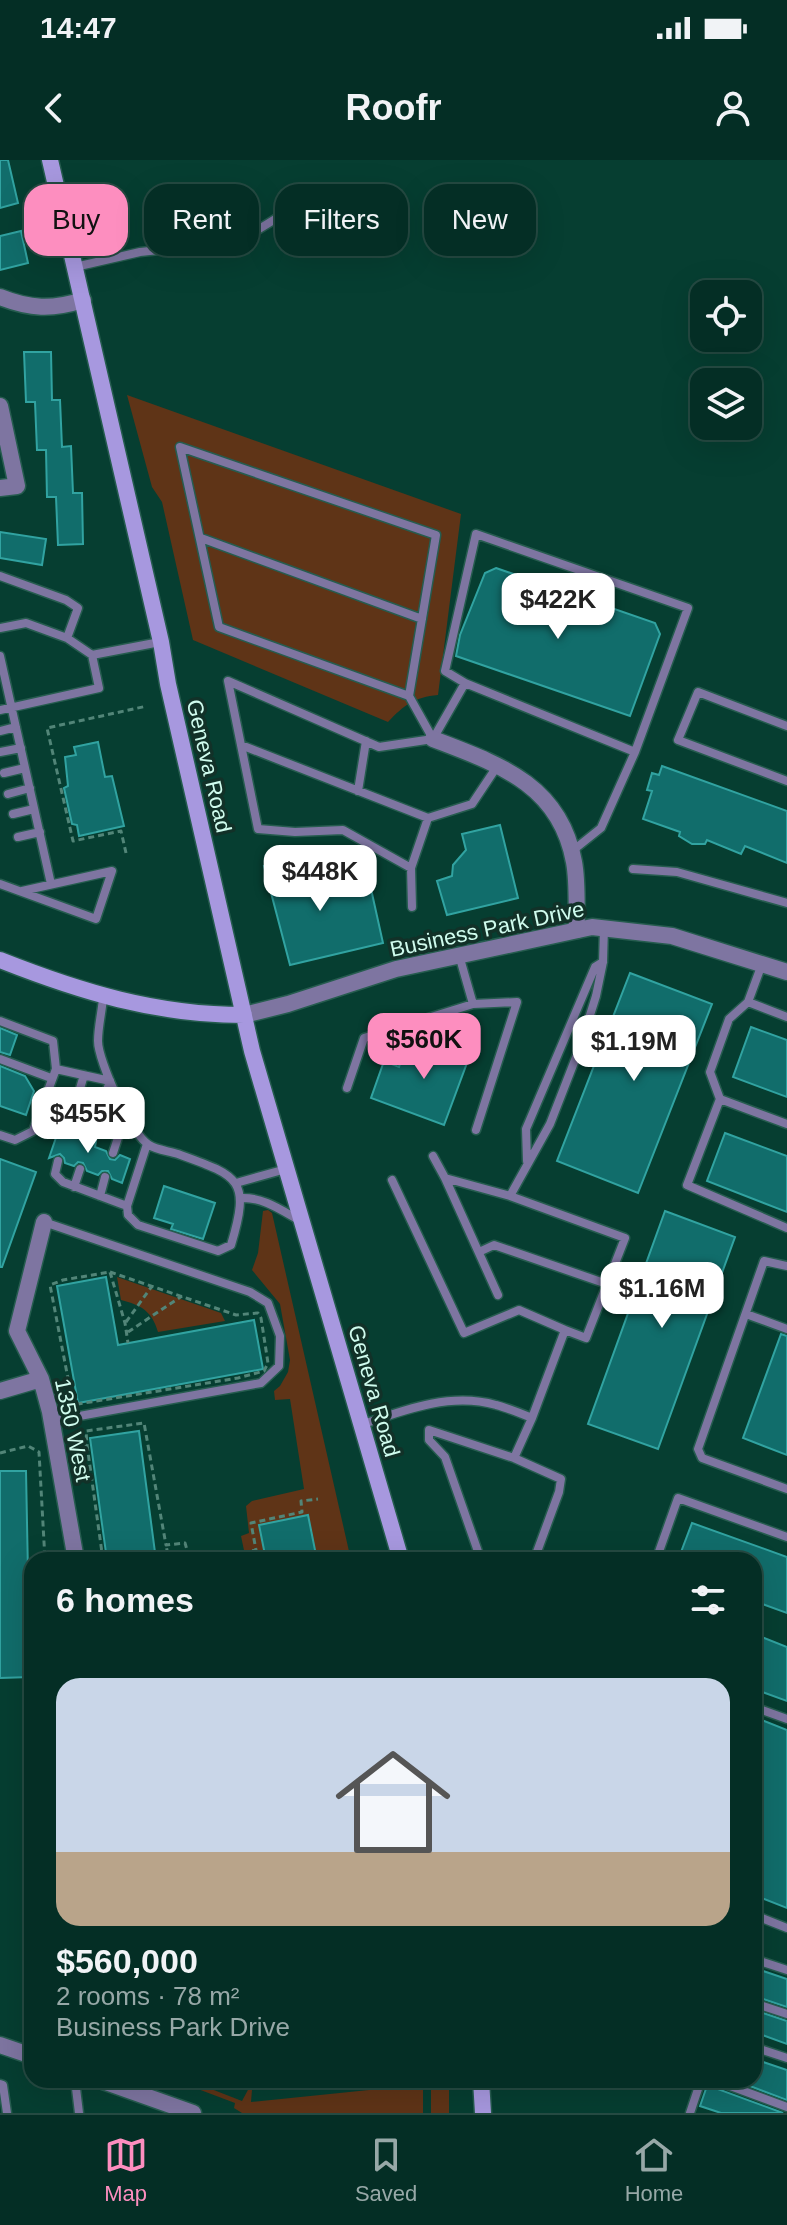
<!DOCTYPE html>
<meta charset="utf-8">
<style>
:root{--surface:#042e25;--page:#0d362d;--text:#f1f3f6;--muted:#97a8a7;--line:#254a42;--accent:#fd8ebf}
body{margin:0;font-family:Helvetica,sans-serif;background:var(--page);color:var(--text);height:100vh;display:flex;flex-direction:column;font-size:30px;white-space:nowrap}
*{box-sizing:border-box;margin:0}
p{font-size:26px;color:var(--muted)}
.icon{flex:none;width:44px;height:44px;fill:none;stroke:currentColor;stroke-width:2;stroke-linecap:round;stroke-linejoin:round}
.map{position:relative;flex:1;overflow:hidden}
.side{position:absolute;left:24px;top:1392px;width:738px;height:536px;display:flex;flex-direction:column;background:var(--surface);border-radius:24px;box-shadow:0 8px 32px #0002,0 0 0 2px var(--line)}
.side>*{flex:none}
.hud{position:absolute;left:24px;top:24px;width:740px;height:72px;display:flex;gap:16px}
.controls{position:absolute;left:690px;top:120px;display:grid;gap:16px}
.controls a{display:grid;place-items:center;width:72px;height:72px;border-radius:16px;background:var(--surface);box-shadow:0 8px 32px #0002,0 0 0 2px var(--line);font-size:40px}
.price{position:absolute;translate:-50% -68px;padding:0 18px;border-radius:16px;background:#fff;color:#222;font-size:26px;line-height:52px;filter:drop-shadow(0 2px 4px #0008)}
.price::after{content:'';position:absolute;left:50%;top:48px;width:24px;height:18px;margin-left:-12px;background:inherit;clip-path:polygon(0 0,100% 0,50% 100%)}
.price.active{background:var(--accent);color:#111}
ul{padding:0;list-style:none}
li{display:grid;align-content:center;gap:16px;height:424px;padding:0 32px}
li+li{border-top:2px solid var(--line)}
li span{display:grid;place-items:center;height:248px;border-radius:24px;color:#555}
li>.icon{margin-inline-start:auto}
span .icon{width:144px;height:144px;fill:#fffc;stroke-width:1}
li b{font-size:34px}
h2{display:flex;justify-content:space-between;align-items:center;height:96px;padding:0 32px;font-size:34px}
.tag{padding:0 28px;border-radius:24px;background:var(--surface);box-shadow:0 8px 32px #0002,0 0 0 2px var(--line);font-size:28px;line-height:72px}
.tag.active{background:var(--accent);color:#111}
.status{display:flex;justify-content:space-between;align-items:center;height:56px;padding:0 40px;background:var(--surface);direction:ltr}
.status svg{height:22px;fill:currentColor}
header{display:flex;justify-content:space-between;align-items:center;height:104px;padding:0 32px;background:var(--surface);font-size:36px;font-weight:800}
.menu{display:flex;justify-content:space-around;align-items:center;height:112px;border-top:2px solid var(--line);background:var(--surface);font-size:22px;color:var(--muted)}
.menu a{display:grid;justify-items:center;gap:4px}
.menu .active{color:var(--accent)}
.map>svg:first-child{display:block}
.green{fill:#5f3417}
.building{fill:#116d6b;stroke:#31a3a1;stroke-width:2}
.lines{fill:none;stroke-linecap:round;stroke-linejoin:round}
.service-casing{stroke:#265c4f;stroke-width:11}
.minor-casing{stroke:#265c4f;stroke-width:19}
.tertiary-casing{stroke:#265c4f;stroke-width:19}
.secondary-casing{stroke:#265c4f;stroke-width:19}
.path{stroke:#528578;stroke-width:3;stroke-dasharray:6 4;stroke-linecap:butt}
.service{stroke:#7e75a1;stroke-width:8}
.minor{stroke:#7e75a1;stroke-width:16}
.tertiary{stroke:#7e75a1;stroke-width:16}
.secondary{stroke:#a798df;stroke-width:16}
.labels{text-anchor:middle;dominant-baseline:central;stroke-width:7;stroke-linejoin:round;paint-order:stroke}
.street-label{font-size:22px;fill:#d0fcee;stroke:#123128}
</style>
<div class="status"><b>14:47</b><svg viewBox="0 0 49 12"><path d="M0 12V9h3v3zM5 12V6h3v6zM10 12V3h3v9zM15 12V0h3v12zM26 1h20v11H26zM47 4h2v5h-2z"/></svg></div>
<header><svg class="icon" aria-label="back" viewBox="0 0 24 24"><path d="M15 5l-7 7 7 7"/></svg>Roofr<svg class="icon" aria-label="person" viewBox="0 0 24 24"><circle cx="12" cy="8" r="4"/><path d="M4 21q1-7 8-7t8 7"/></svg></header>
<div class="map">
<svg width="787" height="1953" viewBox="0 0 787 1953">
<rect width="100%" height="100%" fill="#063e31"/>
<path class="green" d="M127 235 461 354 438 535C415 537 404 545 388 562L193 480 162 342 152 327Z
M268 1050 272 1053 351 1400H317L307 1356 266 1400H246L241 1376 249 1373 246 1346 252 1341 304 1329 290 1239 275 1240 274 1231 280 1226 288 1212 290 1200 280 1144 252 1110 258 1093 263 1051Z
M117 1117 221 1153 225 1161 158 1172C152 1151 141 1145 121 1140Z
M174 1920H188L242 1941 249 1928 252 1930 251 1942 408 1926V1920H423V1953H242L234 1948 235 1943Z
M431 1920H449V1953H431Z"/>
<path class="building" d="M0 0H8L18 43 0 48Z
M21 71 28 103 0 110V76Z
M24 192H51L52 240H60L62 287 71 286 73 333H82L83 384 58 385 56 337H47L46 290H37L35 242H26Z
M0 372 46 379 42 405 0 398Z
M496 408 655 463 660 474 630 556 456 496 460 475 485 413Z
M98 582 105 617 112 616 124 666 79 676 77 665 72 664 64 628 68 626 65 597 76 595 74 587Z
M662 606 787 651V703L745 686 741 694 707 680 705 684H692L679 676 680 672 643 659 652 631 647 630 652 613 659 615Z
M500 665 518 738 447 755 437 721 452 716 453 705 466 690 462 674Z
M309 694 311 718 347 733 371 729 383 783 290 805 264 706Z
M630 813 712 844 638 1033 557 1001Z
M751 867 787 880V937L733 917Z
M0 868 17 875 10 895 0 892Z
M437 880 471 892 444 965 371 938 384 901 399 907 404 893 417 889 432 893Z
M0 906 25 916 34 931 26 955 0 946Z
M60 966 65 975 70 976 75 971 85 974 88 983 96 981 95 987 106 991 110 999 115 1000 120 995 130 999 122 1023 112 1019 108 1011H102L98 1015 87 1011 83 1003 78 1002 74 1006 65 1003 64 998 60 994 49 998Z
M725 973 787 996V1052L707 1021Z
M0 999 36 1012 2 1107H0Z
M164 1026 215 1043 203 1079 171 1069 173 1064 154 1058Z
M665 1051 735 1077 658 1289 588 1264Z
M106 1117 118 1185 254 1160 263 1209 78 1243 57 1126Z
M781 1174 787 1176V1295L743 1278Z
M139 1271 156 1400H107L90 1278Z
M0 1311H26L30 1517 0 1518Z
M308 1355 317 1400H266L259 1365Z
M692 1363 787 1397V1453L754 1441V1400H678Z
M754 1474 787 1487V1541L754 1529Z
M754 1557 787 1570V1748L754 1735Z
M754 1808 787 1819V1847L754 1836Z
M754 1850 787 1861V1884L754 1872Z
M754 1899 787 1910V1940L734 1920H754Z
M708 1923 712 1927 783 1953H721L700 1946Z"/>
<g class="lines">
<defs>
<path id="service" d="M75 107 140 92 238 82 298 45
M201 378 422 459
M0 416 66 440 78 448 67 478
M0 468 26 463 67 478 92 495 160 482
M0 496 51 724
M465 523 445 511 476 374 688 448 635 592
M409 536 219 467 180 287 436 375 409 536 433 579
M0 550 99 528 92 495
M787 566 698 532 678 580 787 621
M0 571 16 567
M433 579 465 523 635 592 601 668 571 692
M241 585 428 658
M0 592 21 588
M4 613 25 608
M358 631 366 581
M8 634 30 628
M13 654 34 649
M18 677 40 672
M411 708 343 670 295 672 258 669 228 521 379 587 433 579
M633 709 677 712 787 743
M0 724 96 759 112 711 22 731
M412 747 411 708 428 658 472 644 498 605
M459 795 473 844 517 842 476 970
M762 804 748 842 729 859 710 912 720 939 687 1025 787 1068
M103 838C102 851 98 867 98 881 98 901 131 974 149 985 157 990 169 991 178 994 239 1016 251 1019 231 1085L218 1091 138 1065 128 1055 127 1046 147 984
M748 842 787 857
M0 861 53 881 56 909
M0 899 51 918
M347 928 364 878 473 844
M720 939 787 964
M68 969 84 915
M0 975 15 980 33 971 56 909 110 921
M91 977 110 921
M113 993 126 953
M433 996 445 1018 510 1036
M58 1001 55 1014 63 1022 127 1046
M527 1001 526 969 595 807 603 802
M445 1018 498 1135
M392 1020 464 1173 519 1150 565 1170
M236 1023 286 1009
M74 1027 80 1009
M100 1036 105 1017
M241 1038C263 1037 281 1050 299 1060
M44 1062 250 1132 268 1143 280 1176 279 1206 261 1223 52 1261
M479 1092 494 1085 607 1124
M787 1106 764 1101 698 1289 702 1298 787 1329
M746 1154 787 1169
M532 1258 565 1170 586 1178 625 1078 510 1036 550 964 580 887 596 836 603 802 604 768
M361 1265C404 1250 450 1232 496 1245 508 1248 520 1253 532 1258L514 1298
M481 1400 445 1297 429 1280V1270L514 1298 561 1319 559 1332 534 1400
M656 1400 678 1338 787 1377
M754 1547 787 1559
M754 1755 787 1768
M754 1799 787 1810
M754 1843 787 1854
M754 1887 787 1898
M75 1920 79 1953
M714 1920 787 1947
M0 1924 3 1925 7 1953
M690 1953 701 1920"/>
<path id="minor" d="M0 137C30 149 52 150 83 140
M0 246 17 326 0 328
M433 579C498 604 560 624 574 702 578 723 576 748 577 770
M44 1062 17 1171 41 1219 50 1252 76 1400
M0 1231 41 1219
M0 1885 32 1896
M100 1920 193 1953"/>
<path id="tertiary" d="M244 855 288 844 396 809 592 767 672 776 787 812"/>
<path id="secondary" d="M50 0 161 482 168 524 252 891 401 1400
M0 800C81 832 156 855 244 855
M481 1920 483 1953"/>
</defs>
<use href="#service" class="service-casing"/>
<use href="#minor" class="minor-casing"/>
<use href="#tertiary" class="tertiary-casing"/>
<use href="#secondary" class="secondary-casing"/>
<path class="path" d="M126 693 121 671 73 681 47 568 147 546
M110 1112 236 1155 258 1153 261 1158 268 1203 264 1211 238 1218 78 1244 71 1234 50 1125 63 1120Z
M110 1112 125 1163 128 1183
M126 1162 152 1126
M128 1172 182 1136
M87 1285 103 1400
M72 1288 87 1285 86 1271 144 1263 166 1385 185 1383 190 1400
M0 1293 28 1286 39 1292 45 1400
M256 1390 258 1400
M163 1400V1396L168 1395 166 1385
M203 1400 256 1390 251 1363 302 1352 301 1341 318 1339"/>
<use href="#service" class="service"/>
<use href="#minor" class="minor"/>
<use href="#tertiary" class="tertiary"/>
<use href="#secondary" class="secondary"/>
</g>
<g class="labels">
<g class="street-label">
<text transform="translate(209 606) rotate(77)">Geneva Road</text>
<text transform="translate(487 769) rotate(-12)">Business Park Drive</text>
<text transform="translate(374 1231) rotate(74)">Geneva Road</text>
<text transform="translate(73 1270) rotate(78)">1350 West</text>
</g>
</g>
</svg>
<div class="controls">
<a><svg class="icon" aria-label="locate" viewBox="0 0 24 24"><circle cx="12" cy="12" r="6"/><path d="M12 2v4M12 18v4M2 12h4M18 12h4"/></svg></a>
<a><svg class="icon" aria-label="layers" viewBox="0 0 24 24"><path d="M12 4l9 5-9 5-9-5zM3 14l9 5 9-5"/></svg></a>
</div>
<b class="price" style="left:558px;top:481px">$422K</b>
<b class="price" style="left:320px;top:753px">$448K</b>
<b class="price active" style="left:424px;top:921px">$560K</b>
<b class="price" style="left:634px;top:923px">$1.19M</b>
<b class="price" style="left:88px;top:995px">$455K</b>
<b class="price" style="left:662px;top:1170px">$1.16M</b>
<div class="hud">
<a class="tag active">Buy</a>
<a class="tag">Rent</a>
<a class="tag">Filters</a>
<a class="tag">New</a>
</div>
<section class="side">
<h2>6 homes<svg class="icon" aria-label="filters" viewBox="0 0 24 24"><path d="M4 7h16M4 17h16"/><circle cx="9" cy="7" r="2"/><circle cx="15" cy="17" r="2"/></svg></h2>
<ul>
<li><span style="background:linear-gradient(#c9d6e8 70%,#b9a48a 0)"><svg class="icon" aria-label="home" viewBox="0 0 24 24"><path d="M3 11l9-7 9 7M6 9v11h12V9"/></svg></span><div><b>$560,000</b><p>2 rooms · 78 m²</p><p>Business Park Drive</p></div></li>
</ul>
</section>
</div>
<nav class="menu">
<a class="active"><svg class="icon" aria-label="map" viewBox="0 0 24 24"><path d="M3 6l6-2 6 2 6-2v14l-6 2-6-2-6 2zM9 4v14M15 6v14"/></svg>Map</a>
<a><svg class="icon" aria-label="saved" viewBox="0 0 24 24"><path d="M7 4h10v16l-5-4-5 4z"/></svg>Saved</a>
<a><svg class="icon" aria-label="home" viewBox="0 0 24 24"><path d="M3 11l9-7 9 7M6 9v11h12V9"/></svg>Home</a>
</nav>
